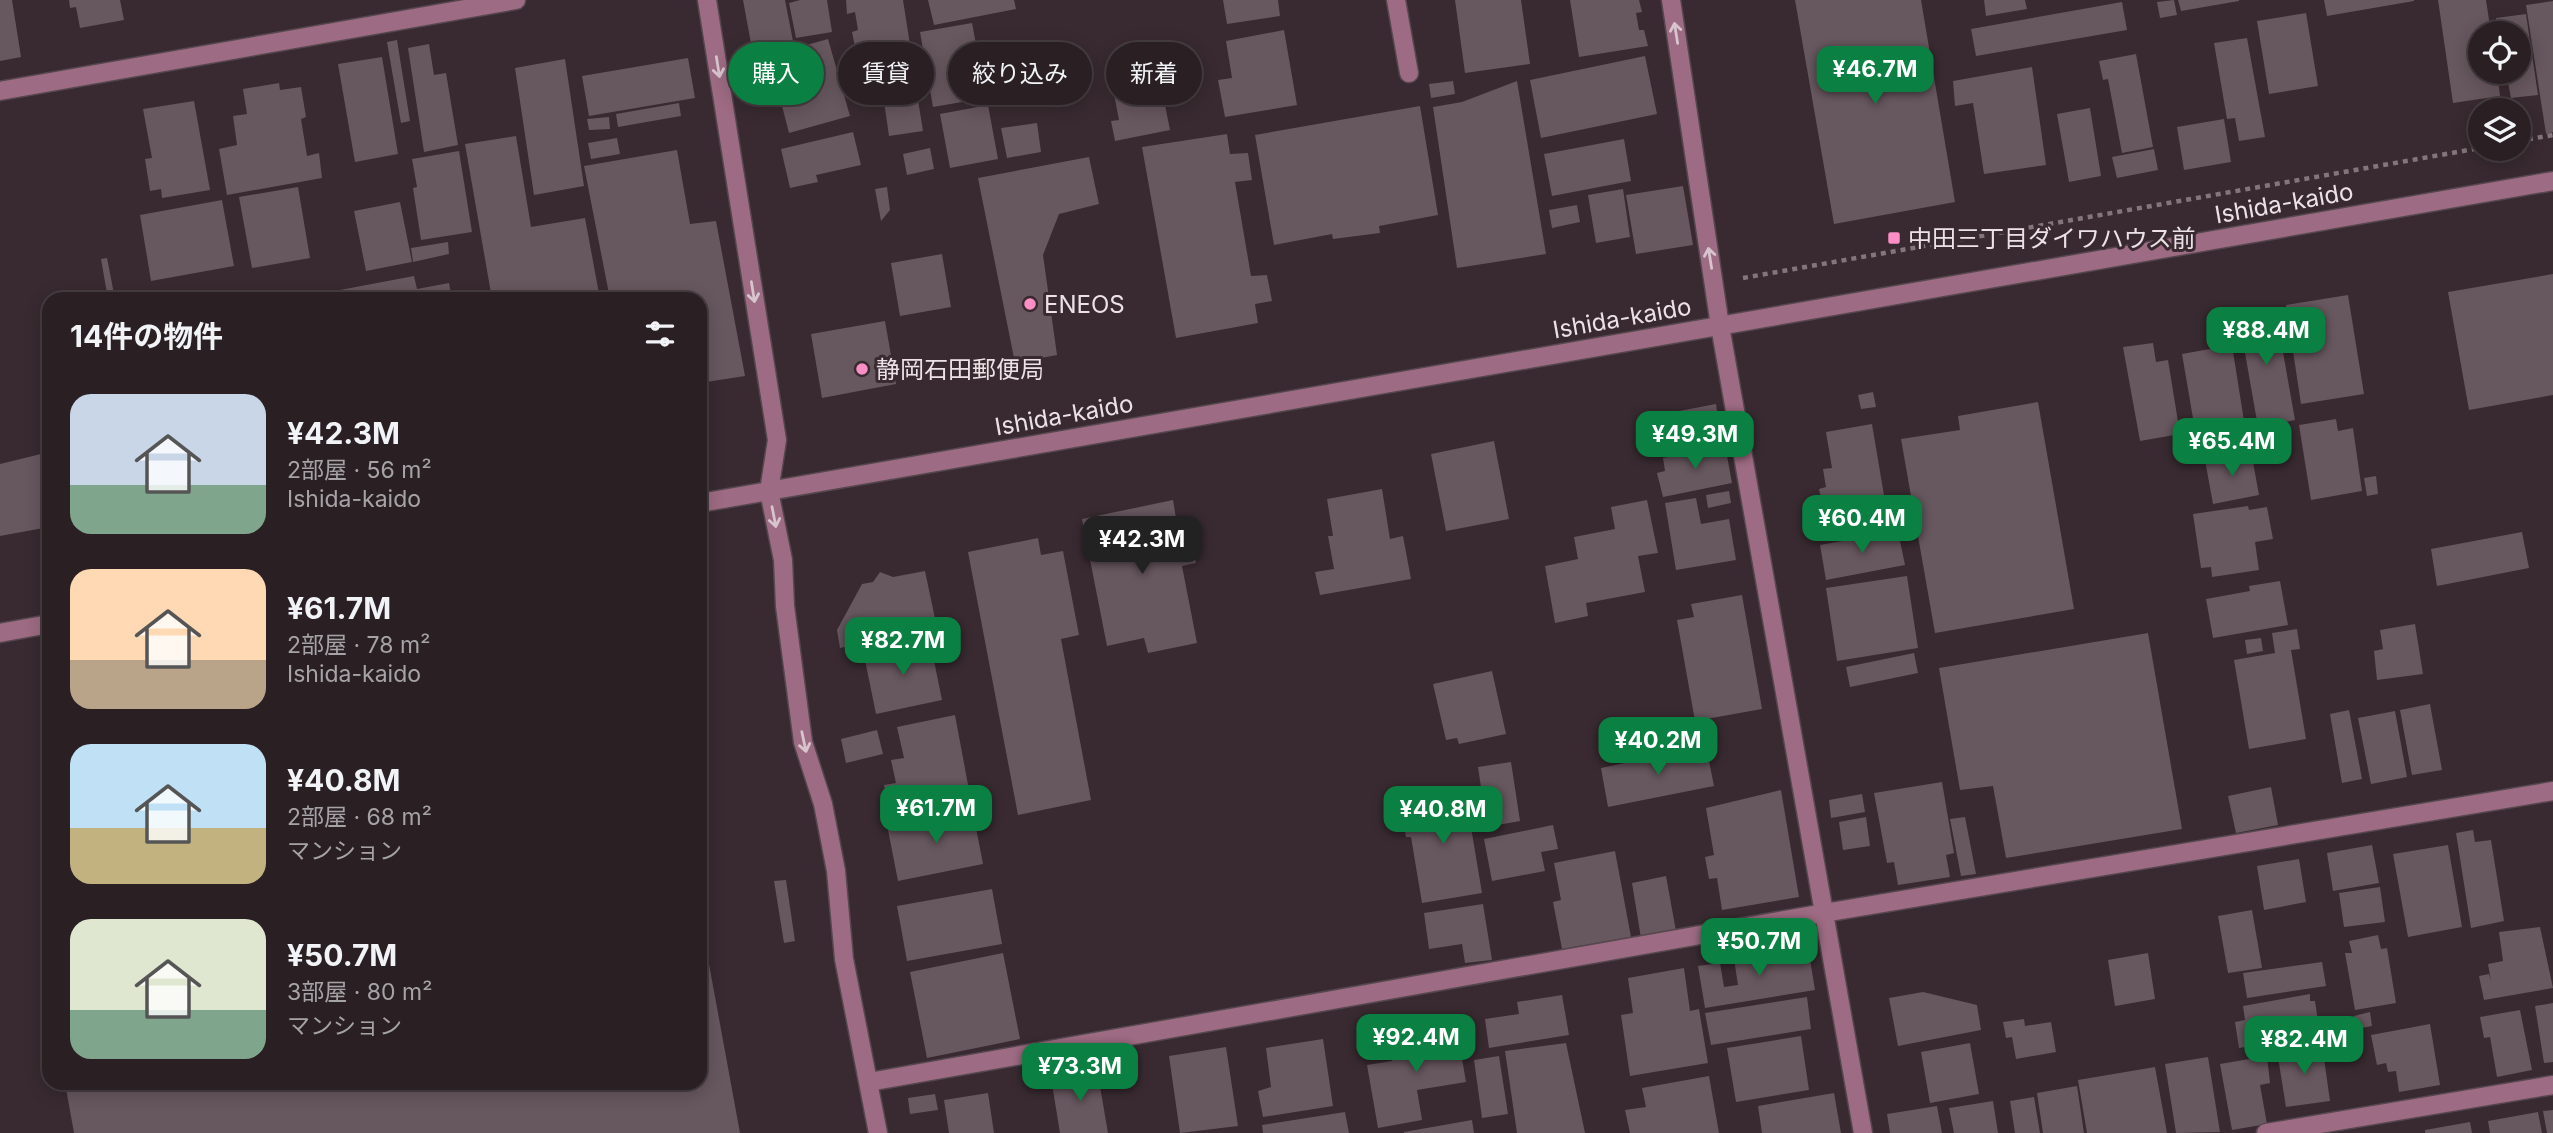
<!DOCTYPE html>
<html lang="ja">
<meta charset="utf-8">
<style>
:root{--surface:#2a2024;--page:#32282c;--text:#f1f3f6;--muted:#a5a3a6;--line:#463e41;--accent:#0b8043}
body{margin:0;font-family:Inter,"Noto Sans JP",sans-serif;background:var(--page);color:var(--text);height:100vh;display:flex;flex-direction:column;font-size:26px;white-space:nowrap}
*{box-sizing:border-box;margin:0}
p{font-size:23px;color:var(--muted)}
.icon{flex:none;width:38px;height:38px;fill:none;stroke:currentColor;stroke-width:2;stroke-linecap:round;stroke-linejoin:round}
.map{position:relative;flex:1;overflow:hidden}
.sheet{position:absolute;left:42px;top:292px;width:665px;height:798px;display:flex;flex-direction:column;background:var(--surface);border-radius:21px;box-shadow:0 4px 18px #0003,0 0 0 2px var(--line)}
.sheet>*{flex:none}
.banner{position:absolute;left:728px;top:42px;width:665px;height:63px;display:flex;gap:14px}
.buttons{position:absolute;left:2468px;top:21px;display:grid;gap:14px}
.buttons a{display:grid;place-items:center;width:63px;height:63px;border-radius:50%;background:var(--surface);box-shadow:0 4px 18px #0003,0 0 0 2px var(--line);font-size:35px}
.price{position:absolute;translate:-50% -60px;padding:0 16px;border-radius:14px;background:var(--accent);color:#fff;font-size:23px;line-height:46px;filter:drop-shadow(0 2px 4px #0008)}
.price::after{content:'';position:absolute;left:50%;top:42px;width:21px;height:16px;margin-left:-10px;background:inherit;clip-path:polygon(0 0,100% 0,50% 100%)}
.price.on{background:#222;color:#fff}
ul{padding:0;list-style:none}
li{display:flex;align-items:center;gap:21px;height:175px;padding:0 28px}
li span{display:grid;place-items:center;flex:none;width:196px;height:140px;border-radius:21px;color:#555}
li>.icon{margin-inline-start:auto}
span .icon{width:84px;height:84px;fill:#fffc;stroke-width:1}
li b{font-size:30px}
h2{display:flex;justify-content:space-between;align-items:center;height:84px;padding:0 28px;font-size:30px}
.tag{padding:0 24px;border-radius:32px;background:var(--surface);box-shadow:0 4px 18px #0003,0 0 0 2px var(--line);font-size:24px;line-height:63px}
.tag.on{background:var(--accent);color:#fff}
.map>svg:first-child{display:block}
.building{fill:#67575e}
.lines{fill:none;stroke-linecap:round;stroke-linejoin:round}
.minor-casing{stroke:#55474d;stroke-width:21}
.path{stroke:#82767b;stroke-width:4.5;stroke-dasharray:5 5;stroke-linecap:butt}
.minor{stroke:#9d6b83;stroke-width:18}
.oneway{stroke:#d8c4cd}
.poi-dot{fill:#fb8fc5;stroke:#382a30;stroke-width:2.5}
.labels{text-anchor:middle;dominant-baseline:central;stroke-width:6;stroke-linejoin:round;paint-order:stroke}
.street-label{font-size:24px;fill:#ece2e6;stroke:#382a30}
.poi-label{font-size:24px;fill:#ece2e6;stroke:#382a30;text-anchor:start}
</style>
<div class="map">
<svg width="2553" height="1133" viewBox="0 0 2553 1133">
<rect width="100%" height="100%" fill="#382a30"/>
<path class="building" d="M0 0H12L21 57 0 61Z
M69 0H120L124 20 80 28 76 7 70 8Z
M743 0H785L793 41 752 49Z
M800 0H827L832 32 796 38 789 3Z
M846 0H903L911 51 867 60 865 56 857 57 852 32 858 30 855 12 847 14Z
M928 0H1014L1016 9 934 25Z
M1223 0H1278L1280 16 1227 24Z
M1455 0H1521L1530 64 1465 73Z
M1570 0H1639L1642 12 1636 13 1639 30H1644L1648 46 1579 57Z
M1795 0H1921L1955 202 1834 224Z
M1984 0H2025L2027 9 1986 16Z
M2174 0 2177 15 2160 18 2157 2Z
M2178 0H2239V1L2181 11Z
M2324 0H2414V1L2327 16Z
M2438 0H2486L2491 33H2480V72H2497L2500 96 2453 103Z
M2553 1V132L2546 134 2526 5Z
M2122 2 2127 30 1976 56 1971 29Z
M2306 13 2318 86 2269 94 2257 21Z
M2526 14 2538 95 2511 98 2506 72H2518V33H2499L2496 18Z
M972 23 979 60 985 59 991 97 933 107 920 32Z
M1284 30 1297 105 1225 117 1218 80 1232 78 1226 41Z
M2247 38 2265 137 2239 141 2235 118 2227 119 2214 43Z
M828 39 850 116 789 133 781 102 788 100 775 54Z
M397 40 410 121 401 123 387 42Z
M429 44 434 75 446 73 458 145 424 152 408 48Z
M2136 54 2153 147 2122 153 2108 79 2103 80 2099 61Z
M1645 56 1657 114 1541 138 1530 80Z
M382 57 398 154 355 162 338 64Z
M688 58 695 98 589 116 582 76Z
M565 59 584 186 534 195 515 68Z
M2032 67 2046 165 1984 174 1973 103 1955 106 1953 81Z
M914 75 923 131 889 136 881 81Z
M1453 81 1455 94 1431 98 1429 84Z
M1517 81 1546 254 1457 268 1433 107 1462 102Z
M279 83 280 90 301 87 306 117 301 119 307 156 319 153 322 178 227 195 219 149 237 145 233 116 247 114 243 89Z
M1161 85 1170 130 1115 141 1111 121 1119 120 1114 94Z
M194 101 210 190 162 198 161 189 150 191 145 159 152 158 143 109Z
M679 103 681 116 618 127 616 114Z
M988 105 998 159 950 168 940 114Z
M1420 106 1438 215 1379 226 1380 233 1333 239 1332 234 1274 245 1255 135Z
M2090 108 2101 176 2069 182 2057 114Z
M609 117 610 129 589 130 587 119Z
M2224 119 2231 162 2184 170 2177 127Z
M1037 123 1041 152 1007 158 1001 128Z
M853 132 861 165 816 175 818 182 790 188 781 149Z
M1227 134 1230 154 1248 153 1252 180 1235 182 1251 276 1267 275 1272 301 1255 304 1258 323 1176 338 1142 147Z
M516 136 531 227 585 218 600 299H492L465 144Z
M617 138 620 154 591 159 588 143Z
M1624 139 1631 181 1552 196 1544 154Z
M930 148 934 169 907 175 903 154Z
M2154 149 2158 170 2117 178 2112 157Z
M677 150 690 224 716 221 745 376 700 383V299H610L584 166Z
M459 151 472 232 421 240 413 188 417 187 412 159Z
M1089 157 1099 204 1059 214 1043 255 1057 355 1015 363 978 178Z
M1683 186 1693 245 1636 254 1626 195Z
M298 187 310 258 252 268 239 197Z
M887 187 890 210 881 221 875 189Z
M1623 189 1630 237 1596 243 1588 195Z
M222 200 234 266 151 281 140 215Z
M400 202 412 262 366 271 354 211Z
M1577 205 1580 222 1552 228 1549 210Z
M448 242 449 254 413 262 411 248Z
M942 254 951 307 900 316 891 263Z
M107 258 115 299H108L101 259Z
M2553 274V395L2469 410 2448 292Z
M414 276 417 289 449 283 452 299H342L340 290Z
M236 290 237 296 251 293 252 299H194Z
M2348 295 2364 394 2301 404 2286 305Z
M2275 307 2295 420 2258 427 2238 313Z
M885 321 896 384 822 398 811 334Z
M2153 343 2156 362 2168 360 2180 434 2140 441 2123 347Z
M2232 345 2244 421 2195 430 2182 354Z
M1873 392 1876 407 1861 409 1858 395Z
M2038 402 2074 609 1935 633 1901 439 1960 430 1958 416Z
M1716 404 1719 424 1657 436 1653 416Z
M2336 419 2338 431 2353 428 2362 491 2311 500 2299 425Z
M1872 424 1888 519 1828 531 1819 489 1826 487 1823 469 1832 468 1826 432Z
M1494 441 1509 519 1446 531 1431 454Z
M1725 445 1732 483 1663 497 1657 473 1665 471 1663 458Z
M2251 451 2259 495 2213 504 2205 460Z
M49 452V527L0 536V464Z
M2376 476 2378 494 2367 496 2364 478Z
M1382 489 1390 539 1403 536 1411 579 1320 595 1315 572 1334 569 1328 536H1333L1327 499Z
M1729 491 1731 503 1708 508 1706 495Z
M1696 498 1701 524 1729 519 1736 560 1676 570 1665 503Z
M1173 500 1177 524 1187 522 1196 563 1182 566 1197 643 1148 653 1144 638 1107 646 1082 519Z
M1647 500 1658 553 1638 556 1645 592 1586 603 1588 616 1555 623 1545 566 1578 559 1574 537 1615 529 1611 507Z
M2248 506 2249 510 2267 507 2273 539 2255 542 2259 570 2212 577 2211 567 2201 568 2193 514Z
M1898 531 1905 565 1826 580 1820 545Z
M2522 532 2529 568 2437 586 2431 549Z
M1038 538 1041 555 1063 551 1079 635 1061 639 1091 800 1018 815 968 552Z
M925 571 937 628 840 648 837 630 862 584 873 582 880 572 893 577Z
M1907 576 1918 648 1837 661 1826 588Z
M2280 581 2288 625 2213 638 2206 599 2250 591 2249 586Z
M1742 595 1762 709 1695 721 1677 620 1694 617 1691 604Z
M2415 624 2423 674 2377 680 2374 651 2383 649 2380 630Z
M2297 629 2300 649 2291 650 2306 739 2249 749 2234 660 2275 653 2272 633Z
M2148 633 2182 829 2006 858 1993 786 1960 790 1939 668Z
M2261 638 2263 651 2247 654 2245 640Z
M930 641 942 700 876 714 864 655Z
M1914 653 1918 673 1850 687 1846 667Z
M1492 671 1506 734 1459 744 1457 738 1446 740 1433 684Z
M2430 704 2442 770 2412 775 2400 710Z
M2349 710 2362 779 2342 783 2330 714Z
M2395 711 2407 777 2371 784 2358 718Z
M955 715 969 790 888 805 884 785 896 783 891 760 904 758 897 727Z
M877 730 883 754 846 763 841 739Z
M1706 746 1714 786 1608 807 1601 768Z
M1511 762 1520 821 1487 827 1478 767Z
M1942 782 1954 853 1946 855 1950 877 1898 885 1894 862 1887 863 1874 793Z
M2271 787 2278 825 2236 833 2228 796Z
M1781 790 1799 897 1722 910 1717 878 1709 879 1705 857 1714 855 1706 808Z
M1465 791 1482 893 1422 903 1411 837H1406L1400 803Z
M1862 794 1865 812 1831 818 1829 800Z
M972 807 983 864 898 881 888 830 921 824 920 817Z
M1866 817 1870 846 1843 850 1839 822Z
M1965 817 1976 874 1961 876 1950 819Z
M1553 825 1558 849 1541 852 1545 871 1492 881 1484 839Z
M2473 830 2475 842 2491 840 2504 921 2471 928 2456 833Z
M2372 845 2379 883 2333 891 2327 853Z
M2448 845 2462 927 2408 937 2393 854Z
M1615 851 1631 937 1562 949 1553 902 1561 900 1554 863Z
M2299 859 2306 902 2264 910 2257 866Z
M1666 876 1676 931 1641 938 1632 883Z
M786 880 795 941 784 943 774 881Z
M2380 887 2385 922 2344 927 2339 893Z
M992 889 1002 944 907 961 897 906Z
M1483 904 1492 960 1465 963 1462 944 1429 949 1424 913Z
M2252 910 2262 968 2228 973 2218 916Z
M700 915 740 1133H74L65 1083H700Z
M2540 927 2553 988 2484 1000 2479 976 2489 974 2491 981 2488 964 2503 961 2499 932Z
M2378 935 2381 949 2387 948 2396 1003 2355 1010 2345 953H2352L2349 941Z
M1808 947 1815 990 1705 1008 1698 966 1720 963 1724 987 1738 985 1734 959Z
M49 953V985H48L42 955Z
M1003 953 1020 1039 927 1058 910 972Z
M2148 953 2155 999 2115 1006 2108 960Z
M2322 962 2326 986 2247 998 2243 973Z
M1684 968 1690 1011 1699 1009 1708 1063 1630 1076 1621 1015 1633 1013 1628 978Z
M1923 992 1977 1005 1981 1030 1898 1046 1889 998Z
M2310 994V1001H2315L2320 1035 2239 1048 2235 1022 2245 1020 2243 1006Z
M1562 995 1569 1035 1489 1048 1485 1019 1519 1014 1517 1002Z
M1807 997 1811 1029 1711 1045 1705 1013Z
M2553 1003V1062L2544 1063 2535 1006Z
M2520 1010 2532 1070 2497 1077 2490 1037 2484 1038 2480 1017Z
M2370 1012 2372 1026 2356 1029 2354 1016Z
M2024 1019 2025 1026 2051 1022 2056 1052 2016 1059 2012 1037 2006 1038 2003 1022Z
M1456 1023 1466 1082 1417 1090 1422 1120 1378 1128 1367 1065 1392 1061 1391 1056 1411 1052 1408 1032Z
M2430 1024 2440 1085 2399 1092 2396 1071 2388 1072 2386 1063 2377 1065 2371 1035Z
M1801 1036 1809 1090 1736 1102 1727 1048Z
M1323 1039 1333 1106 1263 1117 1258 1091 1271 1087 1266 1048Z
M1566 1043 1585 1133H1517L1505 1051Z
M1970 1043 1979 1094 1930 1103 1921 1052Z
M2322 1044 2330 1101 2286 1107 2277 1051Z
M1226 1047 1238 1126 1180 1133 1169 1056Z
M1499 1056 1508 1114 1482 1118 1474 1060Z
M2267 1056 2270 1083 2260 1085 2267 1124 2232 1130 2220 1064Z
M2208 1057 2220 1132 2176 1133 2165 1064Z
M2155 1067 2167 1133H2087L2078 1080Z
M1097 1069 1108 1133H1060L1051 1078Z
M1709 1076 1719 1133H1630L1625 1110 1646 1107 1642 1088Z
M2077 1086 2084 1133H2043L2037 1093Z
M988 1093 994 1133H949L944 1100Z
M1834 1093 1841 1133H1762L1758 1106Z
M935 1094 938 1110 910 1114 908 1098Z
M2034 1097 2040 1133H2015L2010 1101Z
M1993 1101 1998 1133H1954L1949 1108Z
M1937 1106 1942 1133H1890L1887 1114Z
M2553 1110V1133H2547L2543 1111Z
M1345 1112 1349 1133H1263L1262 1125Z
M2538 1112 2542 1133H2490L2488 1121Z
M1472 1120 1474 1133H1404V1132Z
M2470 1122 2472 1133H2425V1130Z"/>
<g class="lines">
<defs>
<path id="minor" d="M707 0 777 440 769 491 783 560 785 606 803 742 823 804 836 871 844 959 878 1133
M1396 0 1409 73
M1671 0 1720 326 1863 1133
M0 91 516 0
M700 503 2553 181
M0 633 49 624
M869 1082 1824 913 2553 791
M2266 1133 2553 1085"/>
</defs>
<use href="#minor" class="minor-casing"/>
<path class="path" d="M2518 141 2553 135
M1743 278 2480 148"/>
<use href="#minor" class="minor"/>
</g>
<defs><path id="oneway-shaft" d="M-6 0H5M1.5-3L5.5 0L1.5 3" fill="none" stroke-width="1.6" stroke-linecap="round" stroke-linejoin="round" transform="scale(1.75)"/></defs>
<g class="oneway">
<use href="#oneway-shaft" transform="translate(1676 33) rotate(-99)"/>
<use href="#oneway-shaft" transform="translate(718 67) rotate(81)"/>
<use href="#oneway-shaft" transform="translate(1710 258) rotate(-99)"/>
<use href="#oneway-shaft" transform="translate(753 292) rotate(81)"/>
<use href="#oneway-shaft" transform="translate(774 517) rotate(79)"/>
<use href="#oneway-shaft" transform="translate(804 742) rotate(78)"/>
</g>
<g class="poi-dot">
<rect x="1887" y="231" width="14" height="14" rx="3.5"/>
<circle cx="1030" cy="304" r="7"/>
<circle cx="862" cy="369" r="7"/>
</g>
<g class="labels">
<g class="street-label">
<text transform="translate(2284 203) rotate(-10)">Ishida-kaido</text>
<text transform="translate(1622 318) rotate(-10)">Ishida-kaido</text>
<text transform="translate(1064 415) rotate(-10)">Ishida-kaido</text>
</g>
<g class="poi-label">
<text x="1908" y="238">中田三丁目ダイワハウス前</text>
<text x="1044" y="304">ENEOS</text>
<text x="876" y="369">静岡石田郵便局</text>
</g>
</g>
</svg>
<div class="buttons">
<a><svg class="icon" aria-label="locate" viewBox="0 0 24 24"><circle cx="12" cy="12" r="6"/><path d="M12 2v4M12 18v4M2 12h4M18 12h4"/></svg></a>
<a><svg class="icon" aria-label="layers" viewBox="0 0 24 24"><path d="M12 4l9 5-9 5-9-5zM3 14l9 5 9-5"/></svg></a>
</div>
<b class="price" style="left:1875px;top:106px">¥46.7M</b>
<b class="price" style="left:2266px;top:367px">¥88.4M</b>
<b class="price" style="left:1695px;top:471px">¥49.3M</b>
<b class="price" style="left:2232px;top:478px">¥65.4M</b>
<b class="price" style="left:1862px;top:555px">¥60.4M</b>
<b class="price on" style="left:1142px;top:576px">¥42.3M</b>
<b class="price" style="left:903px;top:677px">¥82.7M</b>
<b class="price" style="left:1658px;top:777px">¥40.2M</b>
<b class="price" style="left:936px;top:845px">¥61.7M</b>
<b class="price" style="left:1443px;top:846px">¥40.8M</b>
<b class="price" style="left:1759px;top:978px">¥50.7M</b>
<b class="price" style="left:1416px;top:1074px">¥92.4M</b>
<b class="price" style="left:2304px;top:1076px">¥82.4M</b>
<b class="price" style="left:1080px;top:1103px">¥73.3M</b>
<div class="banner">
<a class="tag on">購入</a>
<a class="tag">賃貸</a>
<a class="tag">絞り込み</a>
<a class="tag">新着</a>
</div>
<section class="sheet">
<h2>14件の物件<svg class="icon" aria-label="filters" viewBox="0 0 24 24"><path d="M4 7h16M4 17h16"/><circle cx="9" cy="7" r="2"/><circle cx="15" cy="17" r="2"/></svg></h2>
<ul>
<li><span style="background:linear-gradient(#c9d6e8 65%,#7fa58c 0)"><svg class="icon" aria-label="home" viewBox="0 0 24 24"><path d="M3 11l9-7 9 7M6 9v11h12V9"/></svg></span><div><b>¥42.3M</b><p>2部屋 · 56 m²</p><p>Ishida-kaido</p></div></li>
<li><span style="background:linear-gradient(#ffd9b3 65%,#b9a48a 0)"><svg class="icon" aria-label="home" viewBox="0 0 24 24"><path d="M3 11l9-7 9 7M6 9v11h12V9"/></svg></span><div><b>¥61.7M</b><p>2部屋 · 78 m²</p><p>Ishida-kaido</p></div></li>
<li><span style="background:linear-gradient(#bfe0f5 60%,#c2b280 0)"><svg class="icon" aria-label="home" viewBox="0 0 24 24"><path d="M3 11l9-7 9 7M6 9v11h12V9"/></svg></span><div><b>¥40.8M</b><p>2部屋 · 68 m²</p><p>マンション</p></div></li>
<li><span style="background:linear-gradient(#dfe7d0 65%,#7fa58c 0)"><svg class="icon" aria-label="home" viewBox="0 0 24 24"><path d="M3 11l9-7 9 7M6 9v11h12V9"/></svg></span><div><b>¥50.7M</b><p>3部屋 · 80 m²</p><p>マンション</p></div></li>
</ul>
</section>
</div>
